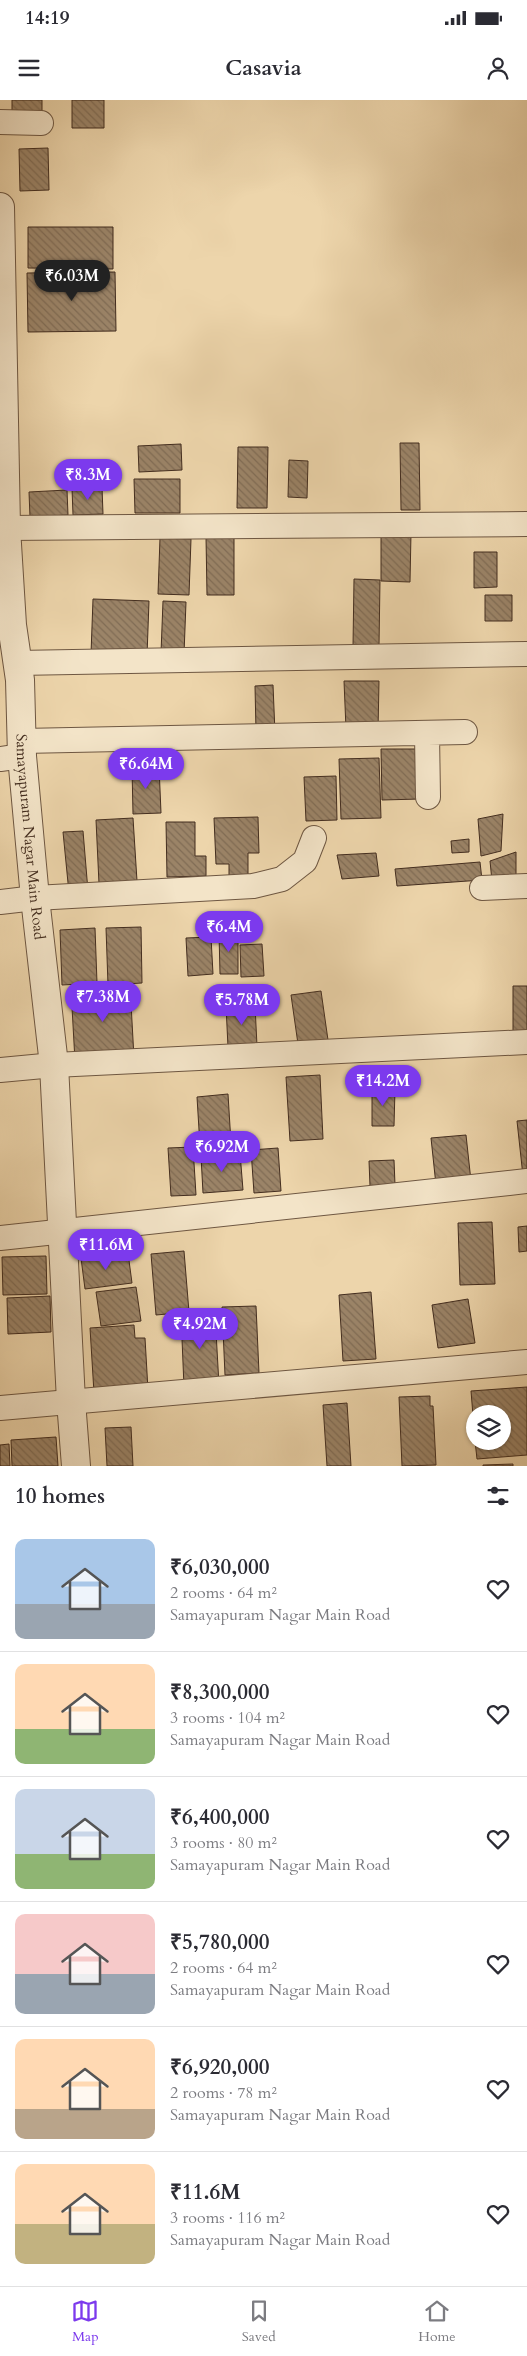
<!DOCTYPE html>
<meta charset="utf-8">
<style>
:root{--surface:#fff;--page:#f7f7f7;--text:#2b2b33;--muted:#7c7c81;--line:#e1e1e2;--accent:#7c3aed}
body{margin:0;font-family:Cardo,serif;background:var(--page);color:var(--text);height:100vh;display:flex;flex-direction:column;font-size:19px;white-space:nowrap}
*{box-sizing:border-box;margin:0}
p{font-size:16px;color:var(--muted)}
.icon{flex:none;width:28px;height:28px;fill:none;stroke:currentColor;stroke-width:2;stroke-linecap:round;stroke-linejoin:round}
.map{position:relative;height:1366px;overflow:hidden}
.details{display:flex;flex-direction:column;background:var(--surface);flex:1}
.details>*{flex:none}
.tools{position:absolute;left:466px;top:1305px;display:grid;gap:10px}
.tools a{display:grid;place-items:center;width:45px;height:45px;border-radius:50%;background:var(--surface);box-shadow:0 1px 4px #0004;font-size:25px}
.price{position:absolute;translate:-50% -42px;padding:0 11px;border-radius:18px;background:var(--accent);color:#fff;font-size:16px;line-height:32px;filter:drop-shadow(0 1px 2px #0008)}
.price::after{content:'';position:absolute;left:50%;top:30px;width:15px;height:11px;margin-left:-8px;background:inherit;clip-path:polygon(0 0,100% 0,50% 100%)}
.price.on{background:#222;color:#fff}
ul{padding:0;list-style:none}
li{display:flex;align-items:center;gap:15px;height:125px;padding:0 15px}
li+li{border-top:1px solid var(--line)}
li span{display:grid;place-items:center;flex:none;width:140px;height:100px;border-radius:10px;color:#555}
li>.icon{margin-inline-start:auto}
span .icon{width:60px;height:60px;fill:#fffc;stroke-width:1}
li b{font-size:21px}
h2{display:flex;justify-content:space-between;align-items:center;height:60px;padding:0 15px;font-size:21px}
.status{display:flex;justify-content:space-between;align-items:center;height:35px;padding:0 25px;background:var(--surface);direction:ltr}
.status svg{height:14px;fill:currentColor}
header{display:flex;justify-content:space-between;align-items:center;height:65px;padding:0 15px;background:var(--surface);font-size:22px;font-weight:600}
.dock{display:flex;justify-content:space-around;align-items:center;height:70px;border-top:1px solid var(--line);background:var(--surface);font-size:14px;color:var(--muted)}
.dock a{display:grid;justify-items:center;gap:2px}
.dock .on{color:var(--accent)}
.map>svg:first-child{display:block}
.building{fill:url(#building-back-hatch);stroke:#432d1f}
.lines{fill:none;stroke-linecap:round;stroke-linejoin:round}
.minor-casing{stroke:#6e5742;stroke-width:26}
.tertiary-casing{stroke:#6e5742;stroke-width:30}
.minor{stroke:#f3e4c8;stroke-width:24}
.tertiary{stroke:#f3e4c8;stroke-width:28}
.labels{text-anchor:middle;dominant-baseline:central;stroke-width:4;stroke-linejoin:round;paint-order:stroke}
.street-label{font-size:15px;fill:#432d1f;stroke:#f3e4c8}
</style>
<div class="status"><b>14:19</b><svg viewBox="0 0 49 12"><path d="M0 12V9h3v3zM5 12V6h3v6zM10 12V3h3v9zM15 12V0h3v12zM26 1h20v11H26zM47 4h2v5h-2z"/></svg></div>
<header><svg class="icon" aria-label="menu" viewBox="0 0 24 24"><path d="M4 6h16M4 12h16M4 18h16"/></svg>Casavia<svg class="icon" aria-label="person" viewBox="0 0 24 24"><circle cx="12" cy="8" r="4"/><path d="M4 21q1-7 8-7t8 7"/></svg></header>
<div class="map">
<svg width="527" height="1366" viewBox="0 0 527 1366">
<defs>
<pattern id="building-back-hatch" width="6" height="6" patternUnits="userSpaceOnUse" patternTransform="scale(1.25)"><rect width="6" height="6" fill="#9b8468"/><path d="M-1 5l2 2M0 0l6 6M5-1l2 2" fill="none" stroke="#806c55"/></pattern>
</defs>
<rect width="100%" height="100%" fill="#edd5ab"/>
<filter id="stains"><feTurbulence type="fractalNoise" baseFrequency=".004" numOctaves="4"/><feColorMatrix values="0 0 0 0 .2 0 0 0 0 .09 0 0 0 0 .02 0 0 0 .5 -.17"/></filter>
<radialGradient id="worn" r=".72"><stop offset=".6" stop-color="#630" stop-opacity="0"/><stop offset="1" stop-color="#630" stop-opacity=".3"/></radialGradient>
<path class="building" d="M12 0H42V19H12Z
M72 0H104V28H72Z
M48 48 49 90 20 91 19 49Z
M28 127H113V169L28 168Z
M115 172 116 231 28 232 27 173Z
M400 343H419L420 410H401Z
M181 344 182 370 139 372 138 346Z
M238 347H268L267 408H237Z
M289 360 308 361 307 398 288 397Z
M134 379H180V413H135Z
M102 387 103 414 73 415 72 388Z
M67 390 68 415 30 417 29 392Z
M381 432 411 433 410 482 381 481Z
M234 436V495H207L206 437Z
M160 438 191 439 189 495 158 494Z
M474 452H497V487L474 488Z
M354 479 380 480 379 546H353Z
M485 495H512V521H485Z
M93 499 149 501 147 556 91 554Z
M163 501 186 502 184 554 161 553Z
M344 581H379L378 631 346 629Z
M273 585 275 633 256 631 255 586Z
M381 649H419L420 699 382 700Z
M379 658 381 718 341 719 339 659Z
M159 666 161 713 133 714 132 668Z
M336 676 337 720 306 721 304 677Z
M503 714 501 751 481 756 478 719Z
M258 717 259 753H248V776H229V764H216L214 718Z
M133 718 137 781 99 784 96 720Z
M166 722H195V756H206V776L167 777Z
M83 731 88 791 69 793 63 732Z
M469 739V752L452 753 451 741Z
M516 752V782L492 781 490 761Z
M376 753 379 776 342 779 337 755Z
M480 762 482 780 397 786 395 769Z
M141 827 142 883 108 885 106 828Z
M95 828 97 883 62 885 60 830Z
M219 833H238V874H220Z
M211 837 213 874 188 876 186 838Z
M262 844 264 876 241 877 240 845Z
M130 885 134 958 75 961 71 889Z
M513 886H527V936H513Z
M321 891 329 947 299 951 291 895Z
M255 905 257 946 228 947 226 906Z
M320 975 323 1039 290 1041 286 977Z
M372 988 395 989 394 1026H372Z
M228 994 231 1043 200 1046 197 997Z
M527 1020V1076H523L517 1021Z
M466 1035 471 1081 436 1085 431 1038Z
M193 1047 196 1095 171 1096 168 1048Z
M278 1048 281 1091 254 1093 251 1050Z
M240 1053 243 1090 203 1093 201 1056Z
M394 1060 395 1085 370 1086 369 1061Z
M492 1122 495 1184 460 1185 458 1123Z
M527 1126V1151L519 1152 518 1127Z
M184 1151 189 1212 156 1215 151 1154Z
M128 1153 132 1183 85 1189 81 1158Z
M46 1156 47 1194 3 1195 2 1157Z
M136 1187 141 1221 101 1226 96 1192Z
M371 1192 376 1259 343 1261 339 1195Z
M50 1196 51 1232 8 1234 7 1198Z
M468 1199 475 1243 438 1248 432 1205Z
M256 1206 259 1273 225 1275 222 1207Z
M215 1214 219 1285 184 1287 181 1215Z
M134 1225 135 1238H145L148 1290 94 1293 90 1228Z
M527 1287V1355L477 1359 475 1341H502V1314H475V1340L471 1291Z
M430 1296V1306H433L436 1365 402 1366 399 1297Z
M347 1303 351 1366H327L323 1305Z
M131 1327 133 1366H107L105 1328Z
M56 1337 58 1366H12L11 1340Z
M9 1344 10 1366H0V1345Z
M513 1364V1366H483V1365Z"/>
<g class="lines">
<defs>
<path id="minor" d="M0 22 41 23
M6 428 527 424
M17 563 527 554
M427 634 428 697
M22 641 465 632
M0 659 22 656
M482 788 527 786
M0 802 35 798 253 786 282 779 305 761 314 738
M0 970 54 965 527 942
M0 1138 527 1081
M0 1308 527 1262"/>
<g id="tertiary">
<path id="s1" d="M0 107 6 428 12 525 20 580 22 656 35 798 54 965 71 1301 76 1366"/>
</g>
</defs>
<use href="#minor" class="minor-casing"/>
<use href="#tertiary" class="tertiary-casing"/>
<use href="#minor" class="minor"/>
<use href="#tertiary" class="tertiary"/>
</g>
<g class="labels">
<g class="street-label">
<text stroke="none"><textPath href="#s1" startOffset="631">Samayapuram Nagar Main Road</textPath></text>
</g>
</g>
<rect width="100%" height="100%" filter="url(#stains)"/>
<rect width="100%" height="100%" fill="url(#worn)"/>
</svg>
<div class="tools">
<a><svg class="icon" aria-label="layers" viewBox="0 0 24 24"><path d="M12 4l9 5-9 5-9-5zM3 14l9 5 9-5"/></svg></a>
</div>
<b class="price on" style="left:72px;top:202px">₹6.03M</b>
<b class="price" style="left:88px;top:401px">₹8.3M</b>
<b class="price" style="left:146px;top:690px">₹6.64M</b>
<b class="price" style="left:229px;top:853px">₹6.4M</b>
<b class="price" style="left:103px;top:923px">₹7.38M</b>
<b class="price" style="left:242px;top:926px">₹5.78M</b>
<b class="price" style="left:383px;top:1007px">₹14.2M</b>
<b class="price" style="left:222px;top:1073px">₹6.92M</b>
<b class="price" style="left:106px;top:1171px">₹11.6M</b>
<b class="price" style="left:200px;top:1250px">₹4.92M</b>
</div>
<section class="details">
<h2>10 homes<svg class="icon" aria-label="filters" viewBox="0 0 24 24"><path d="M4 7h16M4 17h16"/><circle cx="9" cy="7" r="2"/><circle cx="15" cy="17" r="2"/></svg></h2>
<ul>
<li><span style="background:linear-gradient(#a9c7e8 65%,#9aa5b1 0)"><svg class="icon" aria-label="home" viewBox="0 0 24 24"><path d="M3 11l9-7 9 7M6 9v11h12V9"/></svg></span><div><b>₹6,030,000</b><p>2 rooms · 64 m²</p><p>Samayapuram Nagar Main Road</p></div><svg class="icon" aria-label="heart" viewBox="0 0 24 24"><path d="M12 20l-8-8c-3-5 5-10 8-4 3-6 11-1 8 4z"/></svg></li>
<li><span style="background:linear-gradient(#ffd9b3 65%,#8fb573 0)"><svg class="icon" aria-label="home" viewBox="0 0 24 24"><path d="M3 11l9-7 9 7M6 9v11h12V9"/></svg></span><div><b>₹8,300,000</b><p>3 rooms · 104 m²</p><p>Samayapuram Nagar Main Road</p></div><svg class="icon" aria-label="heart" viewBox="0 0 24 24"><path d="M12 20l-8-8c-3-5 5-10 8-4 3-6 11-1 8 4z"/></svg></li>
<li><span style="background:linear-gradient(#c9d6e8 65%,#8fb573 0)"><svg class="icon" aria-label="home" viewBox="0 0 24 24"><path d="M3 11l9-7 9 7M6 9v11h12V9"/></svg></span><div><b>₹6,400,000</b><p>3 rooms · 80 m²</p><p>Samayapuram Nagar Main Road</p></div><svg class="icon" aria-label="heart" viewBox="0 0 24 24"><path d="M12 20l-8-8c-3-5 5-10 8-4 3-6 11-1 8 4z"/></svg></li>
<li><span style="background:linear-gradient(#f6c9c9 60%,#9aa5b1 0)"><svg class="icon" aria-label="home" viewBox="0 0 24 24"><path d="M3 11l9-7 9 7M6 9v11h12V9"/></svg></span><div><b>₹5,780,000</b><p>2 rooms · 64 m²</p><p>Samayapuram Nagar Main Road</p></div><svg class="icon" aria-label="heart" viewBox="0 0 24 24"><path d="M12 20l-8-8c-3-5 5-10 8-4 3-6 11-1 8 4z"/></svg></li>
<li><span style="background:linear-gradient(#ffd9b3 70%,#b9a48a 0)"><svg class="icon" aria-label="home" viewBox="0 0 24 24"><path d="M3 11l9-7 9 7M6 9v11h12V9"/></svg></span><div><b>₹6,920,000</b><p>2 rooms · 78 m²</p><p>Samayapuram Nagar Main Road</p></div><svg class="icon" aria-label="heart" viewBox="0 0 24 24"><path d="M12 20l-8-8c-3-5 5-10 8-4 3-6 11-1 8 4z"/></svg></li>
<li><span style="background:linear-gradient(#ffd9b3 60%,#c2b280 0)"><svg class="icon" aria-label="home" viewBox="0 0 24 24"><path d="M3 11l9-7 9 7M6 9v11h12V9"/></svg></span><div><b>₹11.6M</b><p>3 rooms · 116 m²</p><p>Samayapuram Nagar Main Road</p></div><svg class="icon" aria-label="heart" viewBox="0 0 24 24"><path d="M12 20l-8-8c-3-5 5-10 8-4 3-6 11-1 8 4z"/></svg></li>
</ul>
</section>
<nav class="dock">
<a class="on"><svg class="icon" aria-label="map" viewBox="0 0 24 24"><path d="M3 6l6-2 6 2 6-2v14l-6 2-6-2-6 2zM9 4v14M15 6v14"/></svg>Map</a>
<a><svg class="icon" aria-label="saved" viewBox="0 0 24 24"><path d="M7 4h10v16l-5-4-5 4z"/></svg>Saved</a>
<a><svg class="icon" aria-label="home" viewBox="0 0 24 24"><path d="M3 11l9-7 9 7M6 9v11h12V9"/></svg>Home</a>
</nav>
